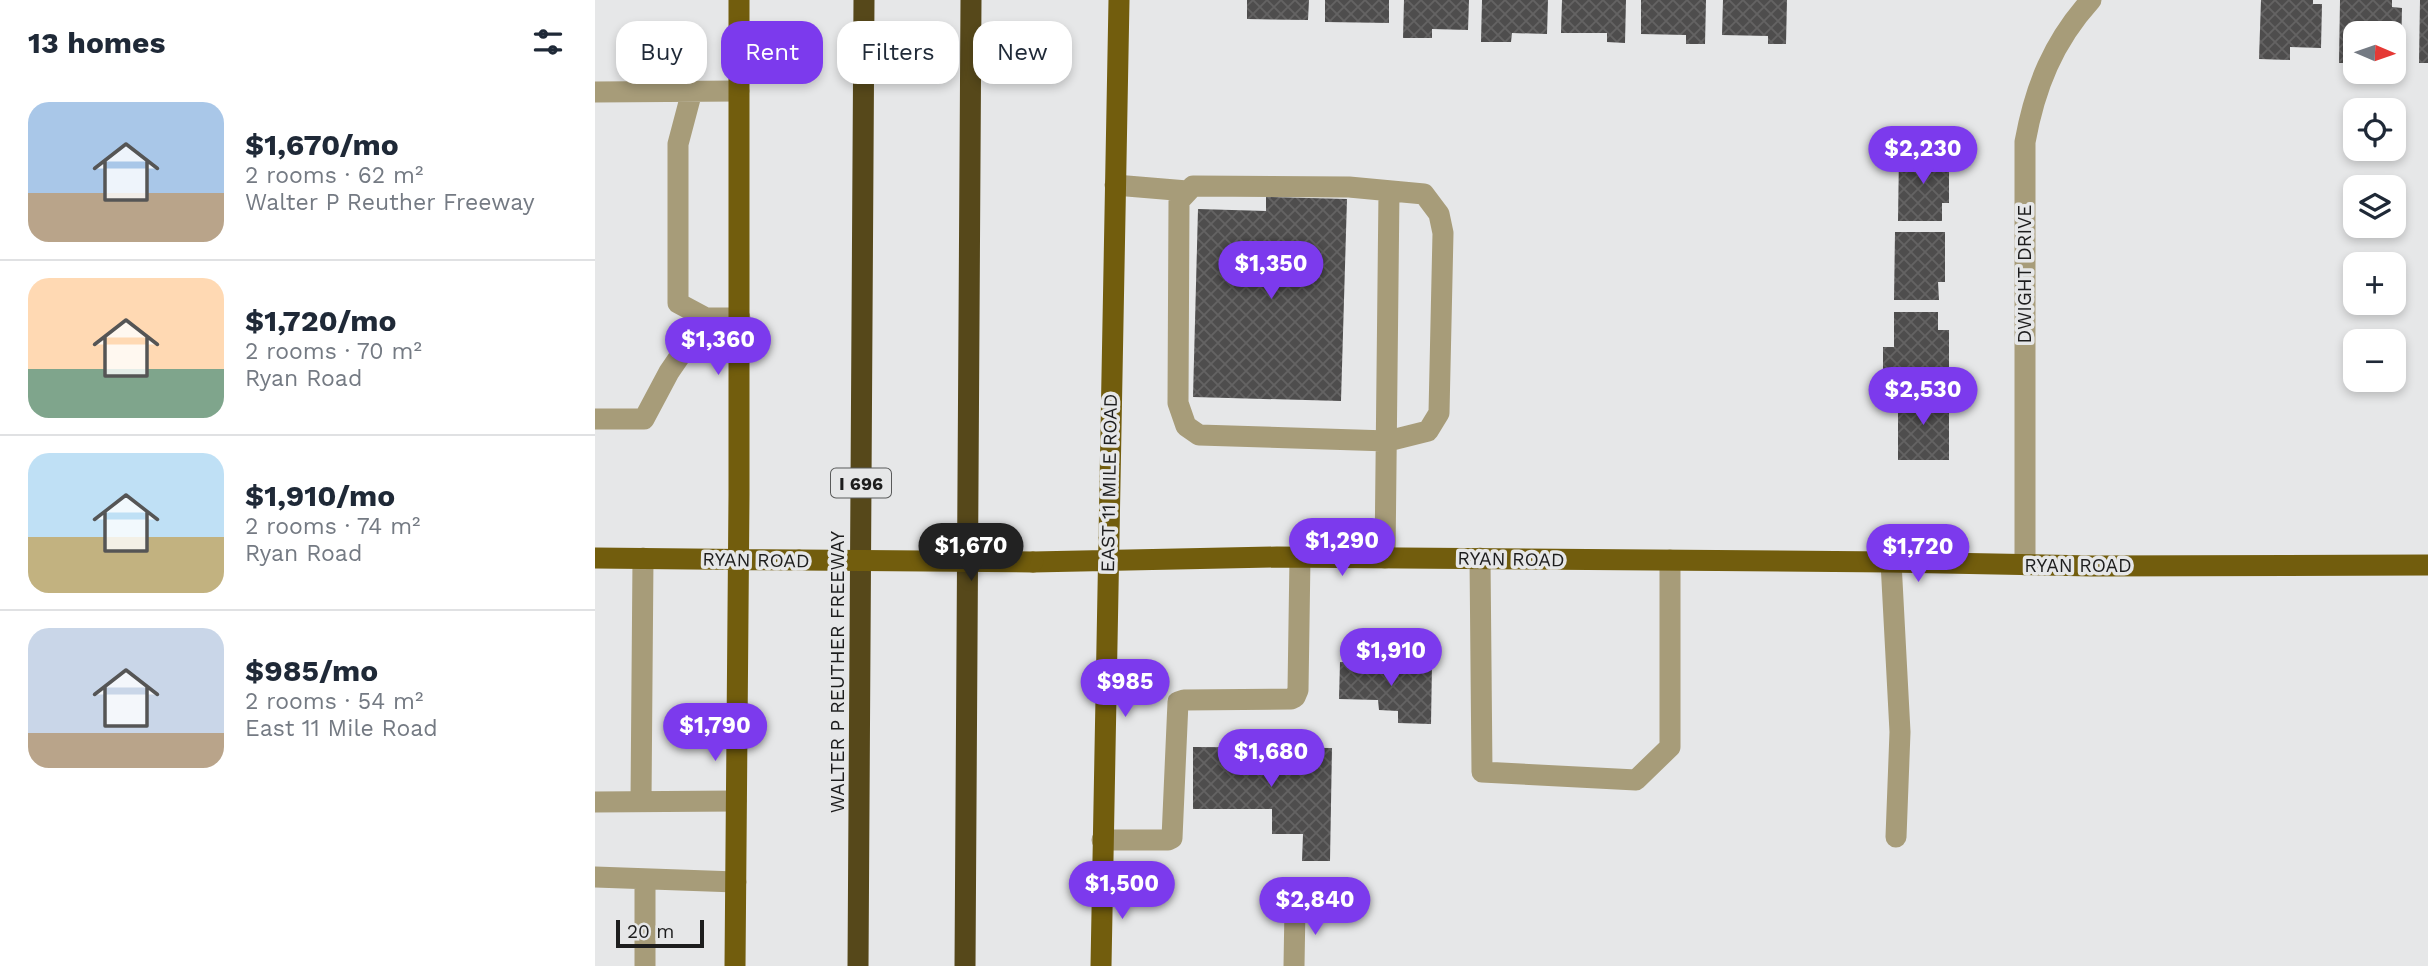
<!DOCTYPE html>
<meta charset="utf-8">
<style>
:root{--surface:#fff;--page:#f6f6f7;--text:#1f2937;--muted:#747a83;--line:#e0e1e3;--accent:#7c3aed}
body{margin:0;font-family:"Work Sans",sans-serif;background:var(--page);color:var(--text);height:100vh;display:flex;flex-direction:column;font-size:26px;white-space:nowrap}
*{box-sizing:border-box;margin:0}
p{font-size:23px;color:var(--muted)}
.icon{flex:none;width:38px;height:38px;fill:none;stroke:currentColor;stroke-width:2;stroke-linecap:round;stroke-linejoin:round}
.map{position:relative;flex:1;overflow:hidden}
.drawer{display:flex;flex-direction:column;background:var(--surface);width:595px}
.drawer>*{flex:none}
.top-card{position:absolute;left:21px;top:21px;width:665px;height:63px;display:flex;gap:14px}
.needle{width:46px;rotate:92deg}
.fabs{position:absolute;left:1748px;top:21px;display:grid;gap:14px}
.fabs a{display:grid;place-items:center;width:63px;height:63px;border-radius:14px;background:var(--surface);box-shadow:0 4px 10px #0003;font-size:35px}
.scale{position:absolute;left:21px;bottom:18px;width:88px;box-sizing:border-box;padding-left:7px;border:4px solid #1d1d1d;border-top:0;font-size:19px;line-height:24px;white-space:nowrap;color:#1d1d1d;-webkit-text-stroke:5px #e6e7e8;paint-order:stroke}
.price{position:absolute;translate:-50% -60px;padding:0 16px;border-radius:24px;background:var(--accent);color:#fff;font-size:23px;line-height:46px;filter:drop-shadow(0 2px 4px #0008)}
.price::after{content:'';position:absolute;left:50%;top:42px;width:21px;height:16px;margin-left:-10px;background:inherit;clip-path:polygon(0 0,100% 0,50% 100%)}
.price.on{background:#222;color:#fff}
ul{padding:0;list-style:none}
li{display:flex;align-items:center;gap:21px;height:175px;padding:0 28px}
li+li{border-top:2px solid var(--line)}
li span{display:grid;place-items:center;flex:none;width:196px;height:140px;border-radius:21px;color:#555}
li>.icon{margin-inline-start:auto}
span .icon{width:84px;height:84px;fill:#fffc;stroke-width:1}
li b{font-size:30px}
h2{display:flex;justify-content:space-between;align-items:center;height:84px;padding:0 28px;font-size:30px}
.chip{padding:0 24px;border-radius:21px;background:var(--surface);box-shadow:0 4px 10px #0003;font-size:24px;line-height:63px}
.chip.on{background:var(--accent);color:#fff}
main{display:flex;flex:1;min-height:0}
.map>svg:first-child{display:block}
.building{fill:url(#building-cross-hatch)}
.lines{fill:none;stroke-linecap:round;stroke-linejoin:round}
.minor{stroke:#a79c79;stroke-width:21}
.major{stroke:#725d0d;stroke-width:21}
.highway{stroke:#56481a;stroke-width:21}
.major-bridge{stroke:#725d0d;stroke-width:21}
.labels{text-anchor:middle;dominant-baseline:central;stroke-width:7;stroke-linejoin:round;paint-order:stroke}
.shield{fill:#e6e7e8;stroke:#595a5a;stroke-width:2}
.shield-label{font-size:18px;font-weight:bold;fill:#1d1d1d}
.street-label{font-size:19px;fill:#1d1d1d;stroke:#e6e7e8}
</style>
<main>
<section class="drawer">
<h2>13 homes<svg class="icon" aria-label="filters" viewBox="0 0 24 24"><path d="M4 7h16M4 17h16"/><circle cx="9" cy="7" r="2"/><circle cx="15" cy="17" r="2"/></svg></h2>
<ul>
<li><span style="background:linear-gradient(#a9c7e8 65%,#b9a48a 0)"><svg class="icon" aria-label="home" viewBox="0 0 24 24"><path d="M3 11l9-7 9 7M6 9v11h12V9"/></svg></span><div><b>$1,670/mo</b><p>2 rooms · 62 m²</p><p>Walter P Reuther Freeway</p></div></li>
<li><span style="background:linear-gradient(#ffd9b3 65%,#7fa58c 0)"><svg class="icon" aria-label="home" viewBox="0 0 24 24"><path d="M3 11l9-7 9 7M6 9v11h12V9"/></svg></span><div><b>$1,720/mo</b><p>2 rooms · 70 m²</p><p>Ryan Road</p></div></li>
<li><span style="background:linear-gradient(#bfe0f5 60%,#c2b280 0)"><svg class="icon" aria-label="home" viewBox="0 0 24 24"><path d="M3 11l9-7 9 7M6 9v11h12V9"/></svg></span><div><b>$1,910/mo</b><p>2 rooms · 74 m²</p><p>Ryan Road</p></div></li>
<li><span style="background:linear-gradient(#c9d6e8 75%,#b9a48a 0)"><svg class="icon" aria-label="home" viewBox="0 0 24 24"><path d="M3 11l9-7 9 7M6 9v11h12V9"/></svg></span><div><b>$985/mo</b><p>2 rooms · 54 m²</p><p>East 11 Mile Road</p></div></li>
</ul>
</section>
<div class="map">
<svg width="1833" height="966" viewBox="0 0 1833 966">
<defs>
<pattern id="building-cross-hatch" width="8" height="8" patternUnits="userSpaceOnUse" patternTransform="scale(1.75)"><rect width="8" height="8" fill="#4e4d4d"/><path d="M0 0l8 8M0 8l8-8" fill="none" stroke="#646363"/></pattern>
</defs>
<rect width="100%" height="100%" fill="#e6e7e8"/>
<path class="building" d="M652 0H714L713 20 652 19Z
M730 0H794V23L730 22Z
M809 0H874L873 30 837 29V38H808Z
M887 0H953L952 34 917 33 916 42H886Z
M967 0H1031L1030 43 1012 42V33H966Z
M1046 0H1111L1110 44H1091V35L1046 34Z
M1128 0H1192L1191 44H1173V36L1127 35Z
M1666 0H1718V4H1727L1726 48 1695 47V60L1664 59Z
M1745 0H1797V7L1807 8 1806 52H1799V33H1760V63H1744Z
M1825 0H1833V63H1824Z
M1304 153H1354V203H1347V221H1303Z
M671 197 752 199 746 401 598 397 603 209 671 211Z
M1300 232H1350V282H1343L1344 300H1299Z
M1299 312H1343V330H1354V377H1288V347H1299Z
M1303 392H1347V410H1354V460H1303Z
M745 662 837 664 836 724 803 723V711L784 710 783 700 744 699Z
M598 747 737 748 735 861H707L708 834H677V809H598Z"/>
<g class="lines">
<path class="minor" d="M97 91 83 144V303L111 318
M0 92 144 91
M520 185 592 191
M598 186 754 187 829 194 844 214 848 233 844 413 833 431 793 441 604 435 591 426 583 403 584 201Z
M0 419H49L74 372 111 318H145
M790 558 794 191
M885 558 887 772 1041 780 1075 747V560
M1296 562 1305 732 1301 837
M1430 565V142C1440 87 1458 42 1496 0
M46 801 48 558
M0 802 141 801
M507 840H573L577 838 583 702 589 700 696 699 700 697 703 690 705 557
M0 877 141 882
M50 966V879
M699 966 700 907"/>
<path class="major" d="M0 558 204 560
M438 562 682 557 1296 562 1497 566 1833 565
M140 966 144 495V0
M506 966 524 0"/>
<path class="highway" d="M263 966 269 0
M370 966 376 0"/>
<path class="major-bridge" d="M204 560 438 562"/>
</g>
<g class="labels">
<rect class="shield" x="236" y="468.5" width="60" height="29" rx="5"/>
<g class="shield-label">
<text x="266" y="483">I 696</text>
</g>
<g class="street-label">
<text transform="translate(1429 274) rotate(-90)">DWIGHT DRIVE</text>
<text transform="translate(514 483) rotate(-89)">EAST 11 MILE ROAD</text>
<text transform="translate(916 559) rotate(1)">RYAN ROAD</text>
<text transform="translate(161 560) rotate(1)">RYAN ROAD</text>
<text x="1483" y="565">RYAN ROAD</text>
<text transform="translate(242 672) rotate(-90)">WALTER P REUTHER FREEWAY</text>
</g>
</g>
</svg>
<div class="fabs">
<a><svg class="needle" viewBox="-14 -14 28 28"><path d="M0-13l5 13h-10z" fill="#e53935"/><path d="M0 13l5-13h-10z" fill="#747a83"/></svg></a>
<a><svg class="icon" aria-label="locate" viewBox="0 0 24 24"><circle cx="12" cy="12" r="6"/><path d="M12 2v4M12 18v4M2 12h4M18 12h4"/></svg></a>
<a><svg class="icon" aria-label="layers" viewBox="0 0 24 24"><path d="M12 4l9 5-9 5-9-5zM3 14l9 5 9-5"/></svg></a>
<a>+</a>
<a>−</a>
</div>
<div class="scale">20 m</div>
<b class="price" style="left:1328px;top:186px">$2,230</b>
<b class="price" style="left:676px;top:301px">$1,350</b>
<b class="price" style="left:123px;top:377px">$1,360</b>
<b class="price" style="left:1328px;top:427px">$2,530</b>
<b class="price" style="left:747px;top:578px">$1,290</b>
<b class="price on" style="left:376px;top:583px">$1,670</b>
<b class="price" style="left:1323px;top:584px">$1,720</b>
<b class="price" style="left:796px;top:688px">$1,910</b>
<b class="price" style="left:530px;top:719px">$985</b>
<b class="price" style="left:120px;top:763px">$1,790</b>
<b class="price" style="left:676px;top:789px">$1,680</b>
<b class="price" style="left:527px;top:921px">$1,500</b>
<b class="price" style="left:720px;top:937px">$2,840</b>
<div class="top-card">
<a class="chip">Buy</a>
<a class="chip on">Rent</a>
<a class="chip">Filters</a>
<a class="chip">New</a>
</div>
</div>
</main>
